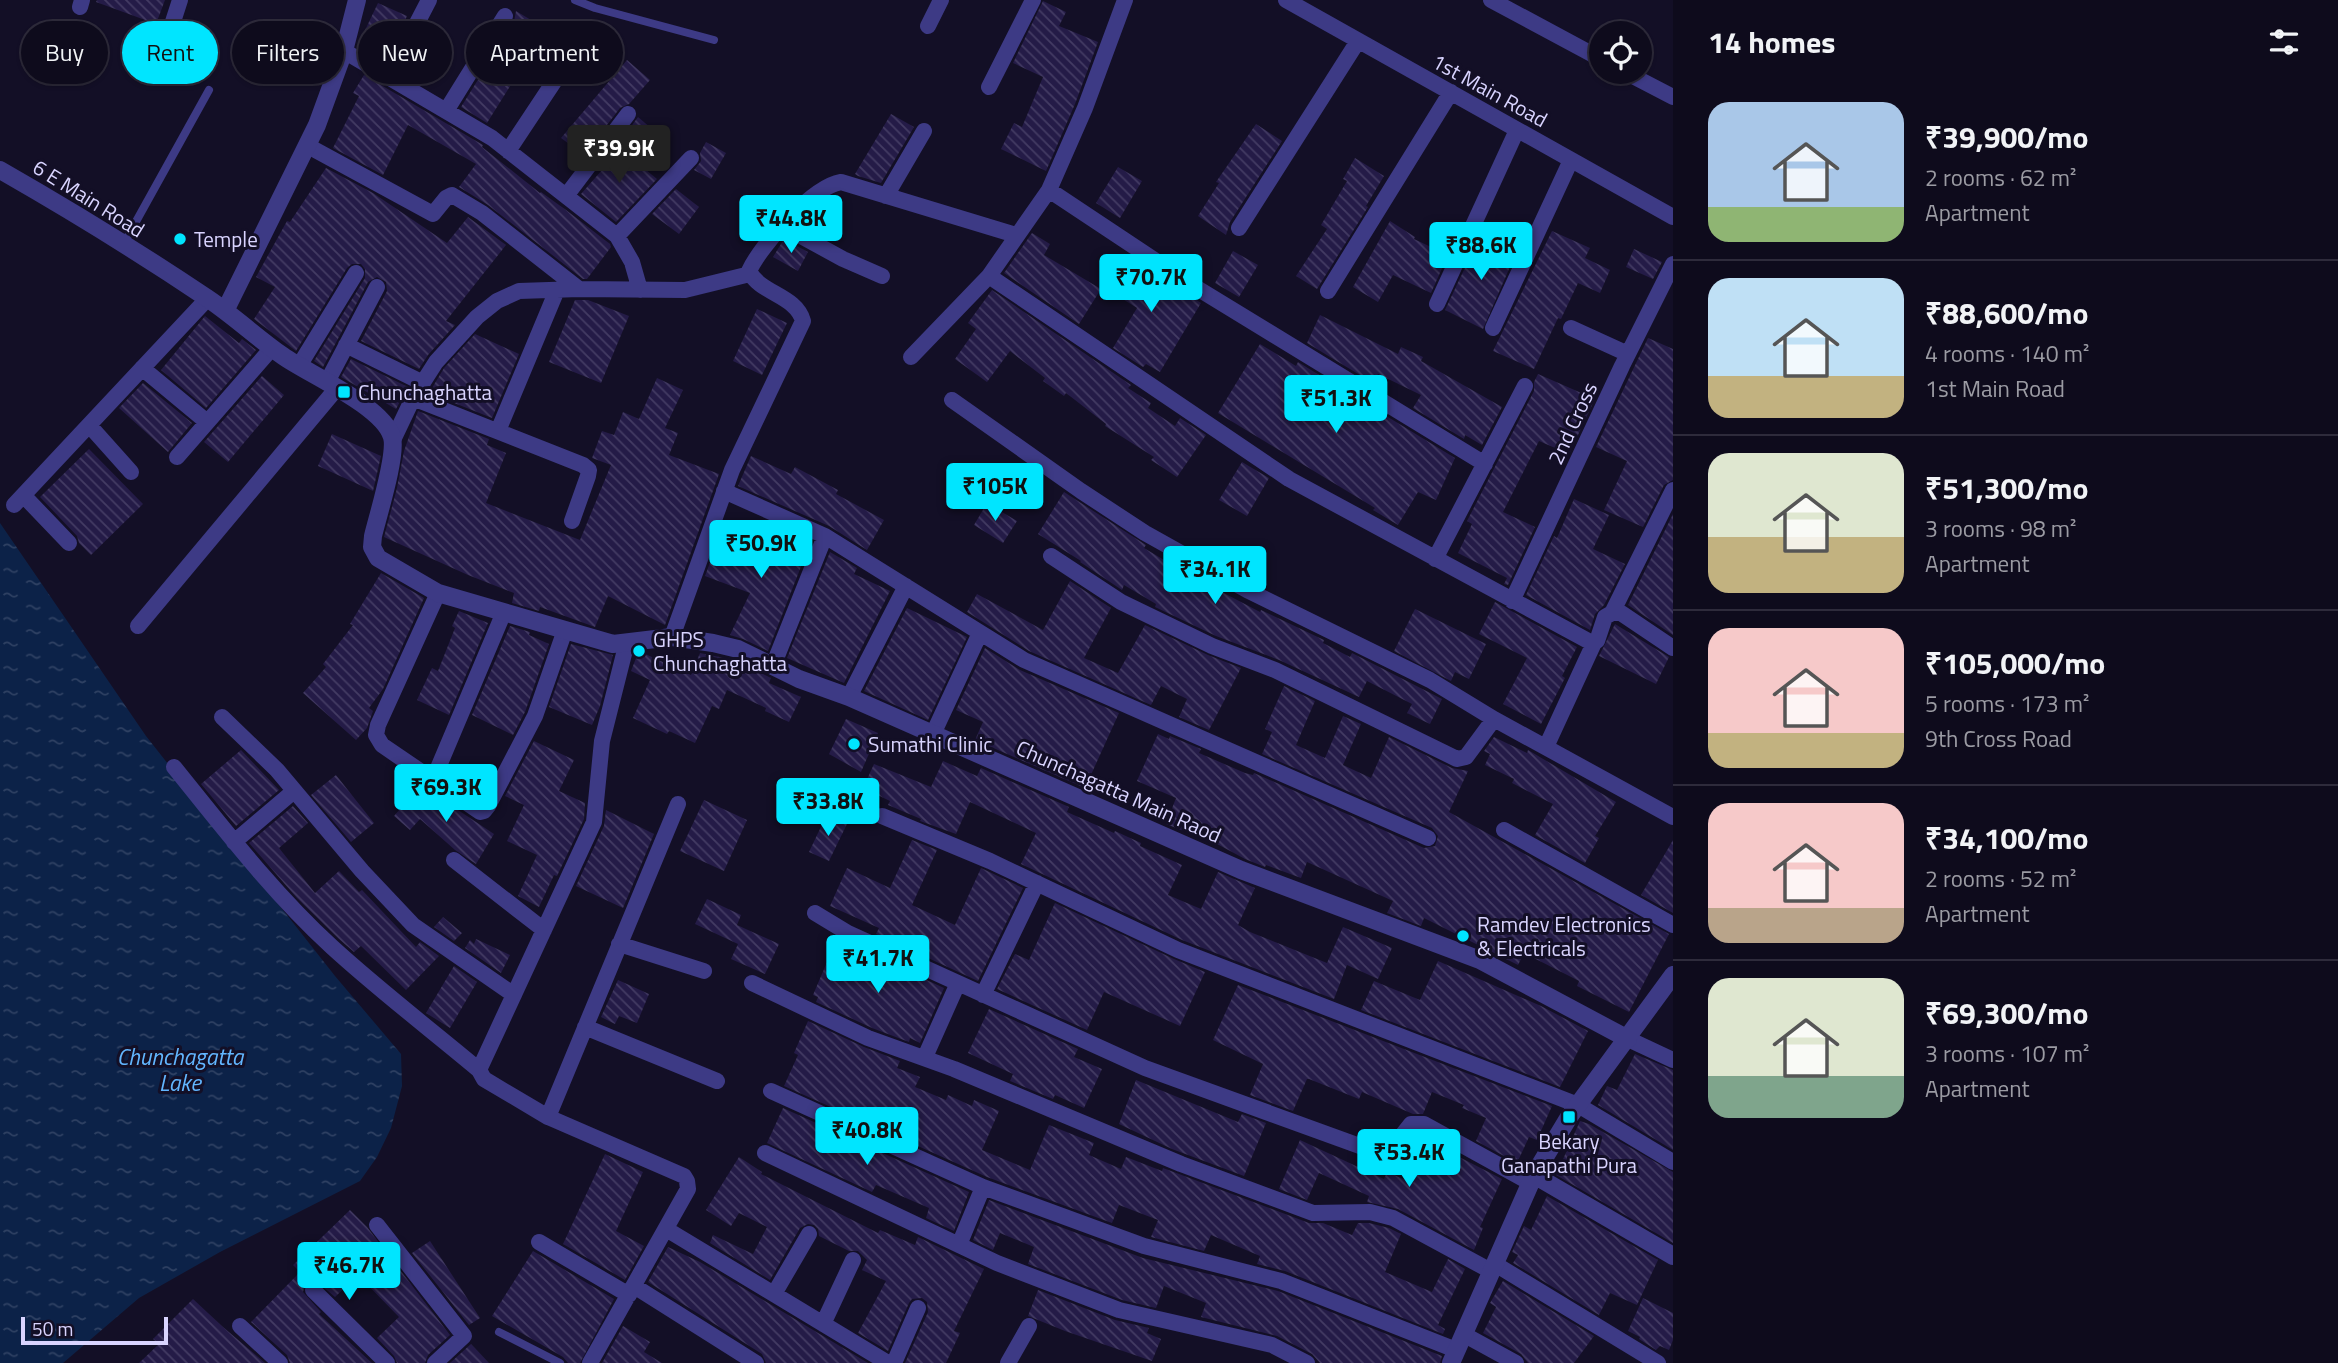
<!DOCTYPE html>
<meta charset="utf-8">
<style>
:root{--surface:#0e0b1c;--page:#171425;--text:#f1f3f6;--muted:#9b9ba3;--line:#2e2b3b;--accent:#00e5ff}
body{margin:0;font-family:"Titillium Web",sans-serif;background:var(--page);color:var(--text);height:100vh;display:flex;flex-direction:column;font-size:26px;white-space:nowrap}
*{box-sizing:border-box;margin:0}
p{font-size:23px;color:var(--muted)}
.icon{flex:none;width:38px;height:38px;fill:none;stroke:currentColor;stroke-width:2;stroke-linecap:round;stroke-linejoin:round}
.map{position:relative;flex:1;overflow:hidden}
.drawer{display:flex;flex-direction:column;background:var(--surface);width:665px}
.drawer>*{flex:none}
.top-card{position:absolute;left:21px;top:21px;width:665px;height:63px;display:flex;gap:14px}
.fabs{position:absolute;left:1589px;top:21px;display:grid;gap:14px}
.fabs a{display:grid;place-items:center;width:63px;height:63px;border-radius:50%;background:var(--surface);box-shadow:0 2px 5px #0004,0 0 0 2px var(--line);font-size:35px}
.scale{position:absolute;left:21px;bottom:18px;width:147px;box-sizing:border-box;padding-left:7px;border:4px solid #d9d4ff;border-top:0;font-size:19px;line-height:24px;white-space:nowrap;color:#d9d4ff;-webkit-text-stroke:5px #130f26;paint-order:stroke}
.price{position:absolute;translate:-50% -60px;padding:0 16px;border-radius:7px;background:var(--accent);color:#111;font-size:23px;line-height:46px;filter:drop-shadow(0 2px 4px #0008)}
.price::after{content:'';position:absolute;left:50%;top:42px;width:21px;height:16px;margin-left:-10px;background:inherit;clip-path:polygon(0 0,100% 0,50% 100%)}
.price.on{background:#222;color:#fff}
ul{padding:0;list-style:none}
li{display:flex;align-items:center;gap:21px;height:175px;padding:0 35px}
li+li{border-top:2px solid var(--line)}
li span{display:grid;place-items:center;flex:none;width:196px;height:140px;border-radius:21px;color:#555}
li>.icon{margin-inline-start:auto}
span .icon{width:84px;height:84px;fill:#fffc;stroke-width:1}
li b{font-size:30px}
h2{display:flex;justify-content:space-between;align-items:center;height:84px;padding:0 35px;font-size:30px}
.pill{padding:0 24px;border-radius:32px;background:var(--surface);box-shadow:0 2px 5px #0004,0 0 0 2px var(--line);font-size:24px;line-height:63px}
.pill.on{background:var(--accent);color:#111}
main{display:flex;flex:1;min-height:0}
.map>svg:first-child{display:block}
.water{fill:url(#water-ripples)}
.building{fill:url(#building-back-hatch)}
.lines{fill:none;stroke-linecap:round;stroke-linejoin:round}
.service{stroke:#3d3a85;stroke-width:8}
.minor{stroke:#3d3a85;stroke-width:16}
.tertiary{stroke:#3d3a85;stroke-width:18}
.poi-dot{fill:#00e5ff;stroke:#130f26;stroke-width:2.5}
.labels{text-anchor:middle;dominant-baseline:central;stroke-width:6;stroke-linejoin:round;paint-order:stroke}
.street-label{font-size:21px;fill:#d9d4ff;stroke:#130f26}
.poi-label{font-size:21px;fill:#d9d4ff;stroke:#130f26;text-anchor:start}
.water-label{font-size:23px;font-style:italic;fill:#62b6ff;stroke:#130f26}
</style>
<main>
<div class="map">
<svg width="1673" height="1363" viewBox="0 0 1673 1363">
<defs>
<pattern id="water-ripples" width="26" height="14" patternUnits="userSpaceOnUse" patternTransform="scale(1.75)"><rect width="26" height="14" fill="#0c2248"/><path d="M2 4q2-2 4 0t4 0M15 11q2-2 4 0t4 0" fill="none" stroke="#2f4163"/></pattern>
<pattern id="building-back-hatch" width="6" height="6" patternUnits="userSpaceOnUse" patternTransform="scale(1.75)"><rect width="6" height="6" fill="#241b47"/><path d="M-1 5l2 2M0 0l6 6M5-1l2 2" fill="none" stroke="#433b63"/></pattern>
</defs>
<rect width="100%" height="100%" fill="#130f26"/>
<path class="water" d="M0 523 146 736 335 976 401 1054 402 1086 391 1128 377 1157 360 1181 220 1252 139 1298 63 1363H0Z"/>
<path class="building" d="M97 0H165L156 24 96 2Z
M1043 1 1066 12 1059 26 1098 42 1075 104 1046 171 1001 149 1014 123 1022 127 1043 77 1013 63Z
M378 3 407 16 385 63 357 47Z
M516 11 546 29 487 123 461 107 514 22Z
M417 46 439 60 423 85 403 73Z
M627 60 650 80 629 104 620 108 584 155 561 138Z
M364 75 483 145 482 147 540 193 541 192 566 210 610 244 611 247 587 279H583L488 205 459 187 476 164 408 125 383 175 333 148 359 96 353 93Z
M891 114 914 127 881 183 858 176 855 174Z
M638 117 658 134 650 145 627 132Z
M1256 124 1282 141 1230 222 1226 235 1198 216 1219 183 1216 182Z
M706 142 726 153 711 179 694 170 701 161 700 153Z
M617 146 657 179 616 222 581 194 602 170 600 169Z
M1355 158 1384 176 1366 206 1368 207 1317 289 1296 276 1327 229 1321 225 1347 181 1343 179Z
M1118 167 1142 181 1120 218 1096 203Z
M326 168 373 193 447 243 468 217 506 245 446 321 455 325 428 355 419 369 361 341 387 291 386 282 377 277 368 282 323 367 314 361 365 278V269L361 264H352L347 268 296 351 254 319 275 287 256 277 287 221 290 222Z
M676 189 699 207 679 234 652 214Z
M1390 221 1415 237 1414 239 1448 255 1431 293 1393 275 1378 302 1353 287Z
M1552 231 1590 248 1585 258 1610 270 1600 293 1578 283 1561 319 1558 318 1534 369 1493 351Z
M1032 233 1050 244 1044 255 1101 289 1079 324 1004 273Z
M1480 236 1516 253 1483 329 1445 310Z
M784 239 808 252 798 271 773 257Z
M1634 249 1662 262 1653 279 1626 267Z
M1233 251 1258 265 1239 297 1215 283Z
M1127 255 1201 303 1160 372 1146 364 1143 367 1113 348 1137 308 1107 289Z
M992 290 1131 385 1128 388 1151 403 1148 408 1175 426 1180 418 1206 435 1177 477 1151 460 1154 457 1105 426 1106 424 1066 393 1064 396 1043 381 1045 378 1010 351 987 382 955 359 976 329 968 323Z
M575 300H588L629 316 601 383 549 362Z
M757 309 787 323 762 375 733 361Z
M1320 315 1398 354 1401 347 1423 357 1421 361 1502 407 1482 445 1465 435 1464 439 1413 408 1421 395 1378 374 1373 383 1307 343Z
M205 316 239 343 242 339 256 350 206 408 161 370Z
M475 334 519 354 492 418 429 393 444 368Z
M1648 338 1673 349V480L1664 485 1643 527 1604 510 1627 461 1596 447Z
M1260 344 1296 366 1298 362 1455 458 1436 500 1418 492 1398 525 1373 510 1375 508 1218 413Z
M351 359 408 387 396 409 341 377Z
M1538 374 1595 399 1569 454 1539 441 1503 512 1535 527 1508 585 1504 584 1507 578 1458 553 1472 524 1467 521 1534 391V382Z
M262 376 284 395 228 462 204 442Z
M657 378 683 390 665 428 678 433 669 455 719 474 665 625 608 596 595 627 540 607 539 611 512 603 514 593 468 575 384 537 397 488 404 451 418 411 489 439 487 445 506 453 486 503 580 540 611 465 592 458 602 431 614 435 623 412 639 419Z
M143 383 192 423 168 452 119 408Z
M332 434 381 456 373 491 318 466Z
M89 449 143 504 91 555 79 543 77 536 40 497Z
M751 456 791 474 795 467 838 490 836 494 884 520 867 550 829 526 738 486Z
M1242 462 1269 478 1247 516 1219 500Z
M1064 492 1146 545 1144 548 1184 572 1260 612 1261 610 1324 640 1323 643 1350 657 1352 653 1442 699 1430 724 1407 713 1412 704 1367 681 1359 697 1279 660 1216 636 1155 607 1156 604 1124 585 1122 590 1080 562 1081 561 1038 534Z
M1574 499 1609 515 1593 549 1625 564 1604 605 1595 614 1590 630 1526 595 1554 536 1557 538Z
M987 503 1017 521 1003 543 974 525Z
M1673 514V635L1628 605Z
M766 521 811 541 768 651 743 639 730 635 750 593 705 576 718 541 751 554Z
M830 552 857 568 854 574 890 591 844 683 787 658Z
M381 573 424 598 383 689 369 708 373 711 367 728 356 740 303 693 326 667 323 664 353 625 350 624Z
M1070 581 1111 608 1084 658 1118 673 1145 625 1208 655 1241 668 1209 730 1179 717 1187 699 1161 686 1151 705 1029 651 967 612 977 594 1043 630Z
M1495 602 1577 647 1562 676 1565 678 1541 724 1503 704 1527 658 1479 634Z
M907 608 967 637 928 720 864 691Z
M1415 609 1486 644 1469 679 1455 672 1451 681 1394 651Z
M459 611 488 623 449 715 417 700 432 668 438 671 455 628 452 626Z
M1615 624 1669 657 1656 684 1599 656Z
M510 626 530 632 529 635 549 644 525 712 513 735 472 715Z
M571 644 613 655 600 706 592 725 549 707Z
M985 648 1020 670 1119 713 1085 788 975 740 983 722 956 710Z
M641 652 691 675 700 653 734 660 771 678 769 683 801 697 789 722 765 711 766 708 727 690 719 709 712 706 695 743 669 731 667 734 633 718 650 680 631 671 638 653Z
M1284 686 1315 701 1296 745 1325 758 1343 716 1361 724 1343 765 1371 778 1389 737 1452 768 1468 771 1449 812 1669 934 1629 1012 1577 986 1579 981 1524 953 1518 965 1424 918 1421 926 1387 913 1393 901 1307 862 1301 878 1266 865 1265 867 1245 859 1219 845 1166 824 1176 798 1137 781 1158 734 1169 739 1170 736 1201 749 1199 753 1245 773 1253 775 1254 773 1424 848 1435 846 1438 836 1432 828 1262 754 1272 732 1265 729Z
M846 719 878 733 861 772 829 754Z
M1494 737 1527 753 1528 750 1616 802 1595 836 1599 838 1585 863 1535 835 1553 804 1512 783 1514 779 1485 765 1490 754 1484 751Z
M534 741 574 760 559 791 585 803 584 819 557 876 554 875 539 907 518 896 537 855 507 841 524 805 505 796Z
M241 750 279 790 236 826 201 784Z
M943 761 977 776 981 768 1069 807 1067 812 1114 833 1115 831 1141 843 1140 846 1182 865 1168 895 1201 909 1218 872 1255 888 1238 925 1250 932 1327 963 1343 927 1392 948 1378 979 1347 965 1334 999 1182 940 1021 864 1036 833 970 802 956 834 920 821 921 819 888 805 890 801 863 788 874 764 931 787Z
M336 775 374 823 351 842 311 795Z
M421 785 452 810 455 808 494 834 476 864 455 850 420 819 410 830 394 816Z
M704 800 747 820 724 871 680 851Z
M293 806 308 823 279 848 315 893 339 871 359 892 362 890 416 947 420 942 439 956 406 990 361 946 354 952 339 939 297 898 249 843Z
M606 810 654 834 623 908 576 886 604 826Z
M827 814 847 824 829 861 809 852Z
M912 840 937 850 912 905 955 925 981 868 1023 888 978 981 876 934 879 928 830 906 847 868 890 888Z
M1673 840V913L1641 895Z
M707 899 741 915 737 925 779 944 765 974 731 959 738 944 695 924Z
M1055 903 1174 959 1205 972 1180 1026 1104 992 1087 1030 997 989 1015 954 1029 960Z
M443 917 462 933 454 941 434 927Z
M476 939 510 955 501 973 465 948 470 940 474 944Z
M833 948 864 961 868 953 944 988 920 1043 910 1038 909 1042 872 1028 816 1002 818 997 813 995Z
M1438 961 1541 1006 1588 1031 1560 1087 1361 1010 1374 981 1420 1000Z
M454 966 477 982 450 1028 426 1013Z
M618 980 649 994 637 1023 619 1016 615 1024 601 1017Z
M1238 985 1552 1106 1537 1140 1529 1137 1517 1163 1476 1141 1486 1118 1462 1108 1464 1105 1432 1092 1423 1114H1413L1362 1092 1359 1099 1309 1079H1307L1293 1111 1250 1095 1263 1064 1213 1040Z
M989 1009 1078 1049 1074 1057 1102 1069 1084 1108 1055 1095 1053 1099 1010 1081 1013 1074 968 1053Z
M808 1021 864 1047 900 1061 897 1068 920 1077 915 1087 946 1100 948 1095 972 1106 974 1100 999 1111 982 1150 1030 1170 1049 1125 1094 1143 1089 1155 1121 1169 1126 1157 1162 1171 1163 1168 1309 1223H1323L1352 1235 1358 1223H1369L1389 1228 1401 1234 1385 1272 1432 1292 1448 1259 1465 1269 1438 1325 1445 1329 1443 1334 1285 1271 1257 1264 1260 1256 1211 1235 1204 1251 1151 1237 1158 1220 1119 1205 1112 1223 987 1177 784 1086 798 1055 794 1053Z
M1635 1054 1673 1070V1150L1598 1105 1607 1086 1617 1090Z
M1136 1080 1238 1122 1242 1114 1266 1123 1244 1176 1172 1149 1119 1124Z
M783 1108 969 1192 954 1231 926 1218 929 1208 876 1185 872 1192 767 1143Z
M1580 1121 1589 1124 1673 1172V1243L1556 1175Z
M1300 1140 1384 1179 1387 1172 1413 1183 1432 1143 1502 1179 1480 1227 1483 1228 1474 1250 1398 1209 1367 1202 1369 1196 1319 1173 1307 1200 1279 1189Z
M605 1154 643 1172 616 1231 644 1246 625 1280 563 1244Z
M739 1157 762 1172 761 1174 878 1233 880 1230 915 1245 918 1237 984 1269 954 1331 960 1333 946 1363H905L928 1312 927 1302 922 1298 912 1299 909 1303 888 1351 858 1333 886 1281 862 1270 867 1260 858 1251H849L819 1236 818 1229 814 1225 808 1224 800 1228 770 1280 710 1243 713 1235 753 1254 767 1227 739 1213 731 1226 706 1210Z
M1547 1196 1658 1260 1637 1305 1610 1293 1599 1315 1513 1263 1518 1255 1512 1252 1524 1226 1531 1230Z
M989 1200 1143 1258 1278 1291 1442 1356 1440 1363H1320L1312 1354 1277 1336 1201 1317 1206 1303 1164 1286 1156 1308 1122 1300 1028 1264 1034 1247 1000 1233 993 1250 973 1240Z
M350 1210 367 1227 450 1335 428 1355 425 1363H397L394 1356 377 1338 399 1317 358 1275 335 1297 315 1280 306 1282 303 1292 321 1312 319 1314 372 1363H290L287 1355 251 1322 300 1272 293 1265Z
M430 1241 480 1318 469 1325 412 1253Z
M668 1247 700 1262 868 1363H766L762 1354 648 1282Z
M533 1251 614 1299 580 1363H568L563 1357 492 1316Z
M1503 1281 1594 1336 1574 1363H1528L1521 1354 1483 1333 1496 1307 1490 1303Z
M1038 1290 1115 1320 1149 1328 1147 1333 1161 1339 1152 1361 1065 1331 1028 1316Z
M1643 1298 1673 1313V1340L1669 1350 1660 1346 1656 1350 1639 1339 1640 1337 1628 1331Z
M193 1299 223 1327 265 1363H139L159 1344 153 1339Z
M623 1326 650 1342 644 1352 662 1363H602Z
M471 1344 489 1363H450Z"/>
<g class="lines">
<path class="service" d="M575 0 595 8 714 40
M123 245 209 90
M499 1332 560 1363"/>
<path class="minor" d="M1125 0 1085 108 1049 190 989 276 1289 479 1592 643 1597 641 1605 617 1612 613 1673 490
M1286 0 1673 217
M1491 0 1601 59
M80 7 82 0
M928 26 941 0
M170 31 180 0
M344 51 492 138 617 236 632 262 640 290
M1625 72 1673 97
M389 77 429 0
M989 87 1033 0
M446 111 505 16
M308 146 433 214 446 198 452 195 482 213 579 289
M508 151 573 53
M1049 190 1192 285 1485 464
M566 196 628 114
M886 196 924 131
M781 225 843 259 882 276
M1239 228 1358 41
M617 236 691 158
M1328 291 1451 92
M1437 304 1517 130
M1493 328 1571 160
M1571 328 1628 354
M346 345 423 383
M911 357 989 276
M299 366 356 273
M142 368 207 422
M327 382 377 287
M413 398 583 465 589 470 588 476 572 521
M952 400 1081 491 1145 533 1247 590 1430 680 1494 719 1673 817
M89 425 131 472
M498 431 557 290
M393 440 413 398 436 362 477 317 497 301 519 291 579 289 685 290 750 274
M177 457 272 348
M724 491 825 536 1024 660 1428 838
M24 496 69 543
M14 505 208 298
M1051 556 1121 602 1212 646 1275 670 1457 759 1466 757 1494 719
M1435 559 1525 386
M438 593 378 725 376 735 382 745 480 812 484 811 488 806 535 716 565 630
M1512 601 1622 366 1673 264
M1612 613H1621L1673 648
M138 626 337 388
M672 637 732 470 803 321C796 295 760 294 749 271 761 245 812 187 841 182L1016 235
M773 666 825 536
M849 697 906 586
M222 717 277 770 362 871 413 925 514 995
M933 734 980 633
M1546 747 1594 643
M174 767C224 829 273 893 332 947 379 990 430 1029 479 1070
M433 780 504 612
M882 816 990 861 1178 950 1578 1105 1673 1162
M1504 830 1673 925
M234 842 294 791
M454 860 544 930
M815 913 848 933 1145 1068 1379 1153H1386L1392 1148 1411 1124H1424L1531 1183
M619 944 704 971
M752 983 868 1038 954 1069 1181 1164 1313 1213 1370 1212 1393 1218 1491 1271
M983 995 1037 883
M585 1027 717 1081
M1628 1039 1673 1060
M925 1057 958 983
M771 1091 983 1187 1144 1246 1281 1281 1456 1350
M548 1117 678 804
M765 1153 997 1263 1119 1310 1272 1345 1307 1363
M377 1225 464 1336 435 1363
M666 1229 888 1363
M539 1242 629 1295
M959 1245 983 1187
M1495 1264 1658 1363
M634 1286 756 1363
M313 1290 387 1363
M774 1294 809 1234
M823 1324 853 1260
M240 1326 280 1363
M1463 1334 1516 1363
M590 1363 688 1189 687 1181 684 1176 548 1117 484 1079 479 1070 594 822 602 741 627 642
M894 1363 918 1308
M1008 1363 1029 1326"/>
<path class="tertiary" d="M0 170C70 210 140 253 207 298 234 316 257 338 283 356 310 375 383 406 392 437 397 455 378 515 373 536L372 547 378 558 438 593 613 644 672 637 713 643 738 649 799 679 849 697 1241 870 1480 960 1628 1039
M225 311 317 125 344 51 357 0
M1534 1175 1673 1256
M1451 1363 1534 1175 1569 1117 1673 975"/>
</g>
<g class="poi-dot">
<circle cx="180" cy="239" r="7"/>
<rect x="337" y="385" width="14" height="14" rx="3.5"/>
<circle cx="639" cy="651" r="7"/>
<circle cx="854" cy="744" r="7"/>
<circle cx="1463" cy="936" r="7"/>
<rect x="1562" y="1110" width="14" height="14" rx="3.5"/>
</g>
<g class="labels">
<g class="street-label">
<text transform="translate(1490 90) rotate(29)">1st Main Road</text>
<text transform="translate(89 198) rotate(32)">6 E Main Road</text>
<text transform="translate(1572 423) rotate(-65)">2nd Cross</text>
<text transform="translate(1119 791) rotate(24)">Chunchagatta Main Raod</text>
</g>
<g class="poi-label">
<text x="194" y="239">Temple</text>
<text x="358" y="392">Chunchaghatta</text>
<text x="653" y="639">GHPS<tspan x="653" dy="24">Chunchaghatta</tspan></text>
<text x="868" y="744">Sumathi Clinic</text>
<text x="1477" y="924">Ramdev Electronics<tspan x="1477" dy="24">&amp; Electricals</tspan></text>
<text x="1569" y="1141" text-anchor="middle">Bekary<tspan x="1569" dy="24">Ganapathi Pura</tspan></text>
</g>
<g class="water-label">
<text x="180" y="1056">Chunchagatta<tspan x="180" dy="26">Lake</tspan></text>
</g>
</g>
</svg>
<div class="fabs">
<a><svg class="icon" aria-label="locate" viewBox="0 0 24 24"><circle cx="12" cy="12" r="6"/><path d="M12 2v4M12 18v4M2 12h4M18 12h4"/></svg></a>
</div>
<div class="scale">50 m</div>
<b class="price on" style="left:619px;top:185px">₹39.9K</b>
<b class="price" style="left:791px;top:255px">₹44.8K</b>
<b class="price" style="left:1481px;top:282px">₹88.6K</b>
<b class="price" style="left:1151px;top:314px">₹70.7K</b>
<b class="price" style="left:1336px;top:435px">₹51.3K</b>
<b class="price" style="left:995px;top:523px">₹105K</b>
<b class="price" style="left:761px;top:580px">₹50.9K</b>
<b class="price" style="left:1215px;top:606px">₹34.1K</b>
<b class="price" style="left:446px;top:824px">₹69.3K</b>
<b class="price" style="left:828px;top:838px">₹33.8K</b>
<b class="price" style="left:878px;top:995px">₹41.7K</b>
<b class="price" style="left:867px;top:1167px">₹40.8K</b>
<b class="price" style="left:1409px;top:1189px">₹53.4K</b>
<b class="price" style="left:349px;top:1302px">₹46.7K</b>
<div class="top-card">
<a class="pill">Buy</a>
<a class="pill on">Rent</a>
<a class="pill">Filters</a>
<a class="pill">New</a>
<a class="pill">Apartment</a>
</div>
</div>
<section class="drawer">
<h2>14 homes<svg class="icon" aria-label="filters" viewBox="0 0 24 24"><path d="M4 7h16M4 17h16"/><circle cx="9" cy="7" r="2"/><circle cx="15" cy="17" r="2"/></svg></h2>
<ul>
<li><span style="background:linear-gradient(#a9c7e8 75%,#8fb573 0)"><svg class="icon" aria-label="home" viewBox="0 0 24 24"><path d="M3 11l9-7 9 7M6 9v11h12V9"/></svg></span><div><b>₹39,900/mo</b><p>2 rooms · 62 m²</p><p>Apartment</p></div></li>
<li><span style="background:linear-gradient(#bfe0f5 70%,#c2b280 0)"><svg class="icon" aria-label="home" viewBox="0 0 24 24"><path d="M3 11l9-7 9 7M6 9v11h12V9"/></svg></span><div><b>₹88,600/mo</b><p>4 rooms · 140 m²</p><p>1st Main Road</p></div></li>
<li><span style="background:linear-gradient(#dfe7d0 60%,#c2b280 0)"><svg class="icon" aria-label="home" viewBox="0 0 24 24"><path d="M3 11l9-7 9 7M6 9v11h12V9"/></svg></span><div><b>₹51,300/mo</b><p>3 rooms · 98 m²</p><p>Apartment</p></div></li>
<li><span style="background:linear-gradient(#f6c9c9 75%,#c2b280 0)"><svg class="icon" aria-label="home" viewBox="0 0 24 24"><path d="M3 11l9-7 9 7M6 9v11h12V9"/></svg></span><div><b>₹105,000/mo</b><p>5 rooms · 173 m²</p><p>9th Cross Road</p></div></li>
<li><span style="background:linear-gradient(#f6c9c9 75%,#b9a48a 0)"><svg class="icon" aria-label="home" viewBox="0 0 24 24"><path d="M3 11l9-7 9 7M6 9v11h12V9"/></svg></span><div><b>₹34,100/mo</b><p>2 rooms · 52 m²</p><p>Apartment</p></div></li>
<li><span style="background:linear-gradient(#dfe7d0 70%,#7fa58c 0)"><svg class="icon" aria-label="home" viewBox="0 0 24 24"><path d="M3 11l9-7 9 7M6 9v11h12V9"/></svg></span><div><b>₹69,300/mo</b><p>3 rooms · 107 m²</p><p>Apartment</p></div></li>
</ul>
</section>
</main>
